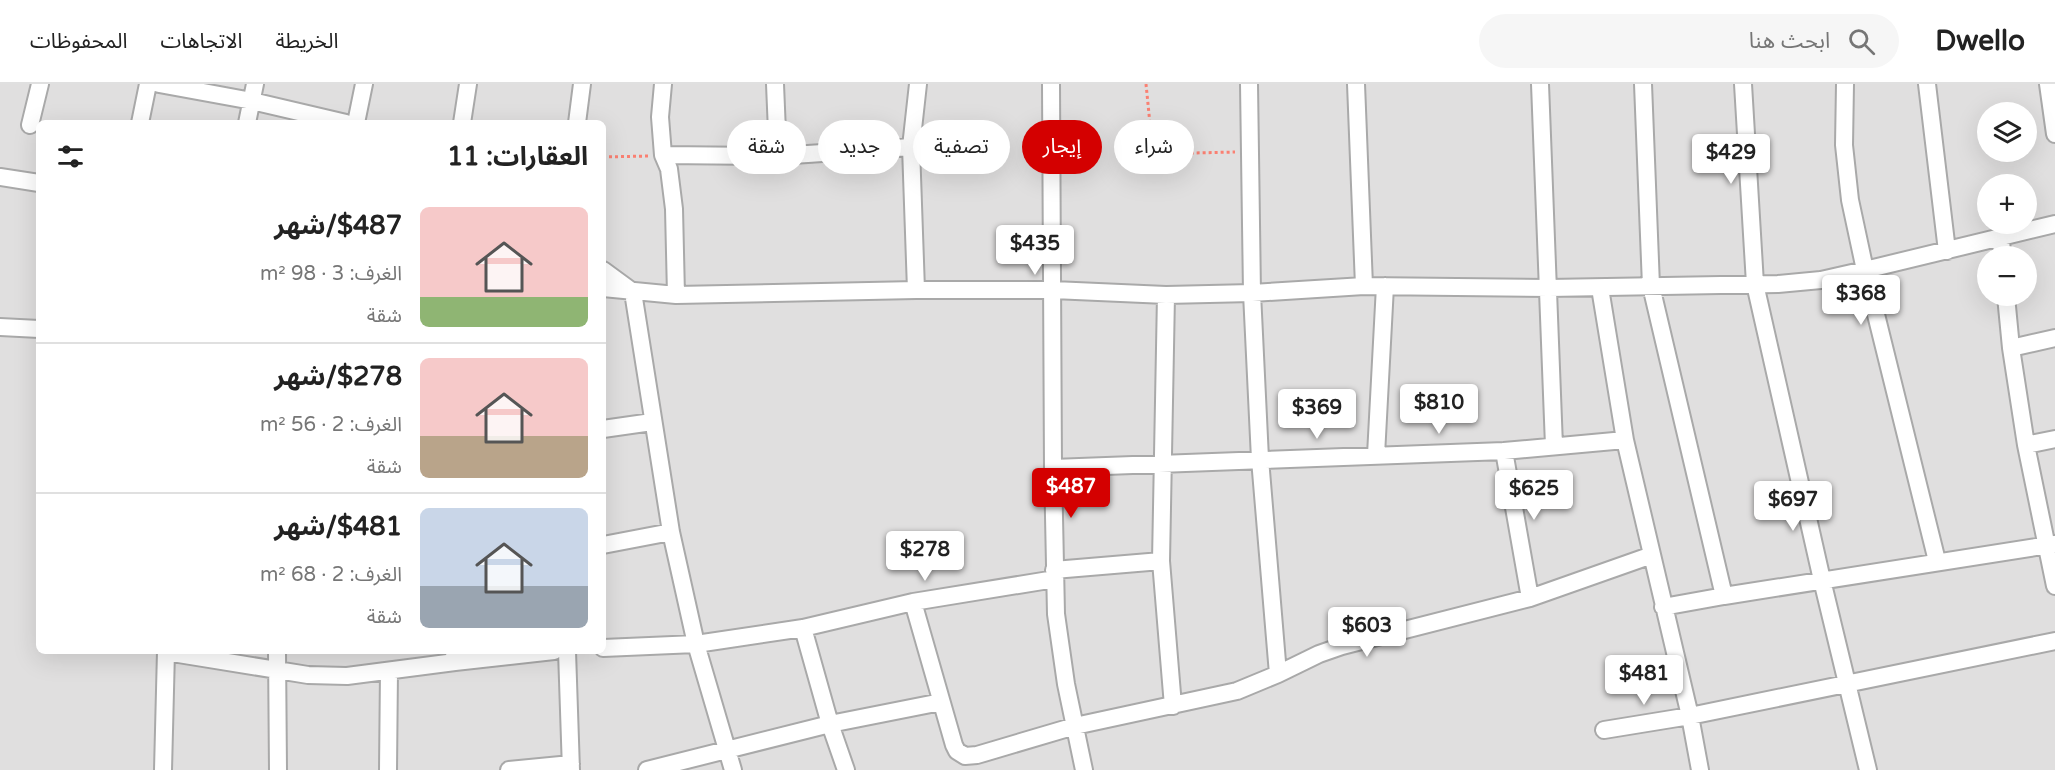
<!DOCTYPE html>
<html lang="ar">
<meta charset="utf-8">
<style>
:root{--surface:#fff;--page:#f6f6f6;--text:#222;--muted:#767676;--line:#e0e0e0;--accent:#d40000}
body{margin:0;font-family:"Varela Round","Noto Sans Arabic",sans-serif;background:var(--page);color:var(--text);direction:rtl;height:100vh;display:flex;flex-direction:column;font-size:22px;white-space:nowrap}
*{box-sizing:border-box;margin:0}
p{font-size:20px;color:var(--muted)}
.icon{flex:none;width:33px;height:33px;fill:none;stroke:currentColor;stroke-width:2;stroke-linecap:round;stroke-linejoin:round}
.map{position:relative;flex:1;overflow:hidden;direction:ltr}
.details{position:absolute;left:36px;top:36px;width:570px;height:534px;display:flex;flex-direction:column;background:var(--surface);border-radius:9px;box-shadow:0 6px 24px #0002;direction:rtl}
.details>*{flex:none}
.top-card{position:absolute;left:624px;top:36px;width:570px;height:54px;direction:rtl;display:flex;gap:12px}
.fabs{position:absolute;left:1977px;top:18px;display:grid;gap:12px}
.fabs a{display:grid;place-items:center;width:60px;height:60px;border-radius:50%;background:var(--surface);box-shadow:0 6px 24px #0002;font-size:30px}
.price{position:absolute;translate:-50% -51px;padding:0 14px;border-radius:6px;background:#fff;color:#222;font-size:20px;line-height:39px;filter:drop-shadow(0 2px 3px #0008)}
.price::after{content:'';position:absolute;left:50%;top:36px;width:18px;height:14px;margin-left:-9px;background:inherit;clip-path:polygon(0 0,100% 0,50% 100%)}
.price.active{background:var(--accent);color:#fff}
ul{padding:0;list-style:none}
li{display:flex;align-items:center;gap:18px;height:150px;padding:0 18px}
li+li{border-top:2px solid var(--line)}
li span{display:grid;place-items:center;flex:none;width:168px;height:120px;border-radius:9px;color:#555}
li>.icon{margin-inline-start:auto}
span .icon{width:72px;height:72px;fill:#fffc;stroke-width:1}
li b{font-size:26px}
h2{display:flex;justify-content:space-between;align-items:center;height:72px;padding:0 18px;font-size:26px}
.pill{padding:0 21px;border-radius:27px;background:var(--surface);box-shadow:0 6px 24px #0002;font-size:21px;line-height:54px}
.pill.active{background:var(--accent);color:#fff}
header{display:flex;align-items:center;gap:36px;box-sizing:border-box;height:84px;padding:0 30px;background:var(--surface);border-bottom:2px solid var(--line)}
header strong{font-size:28px}
nav{display:flex;gap:33px;margin-inline-start:auto;font-size:21px}
.search{width:420px;height:54px;background:var(--page);display:flex;align-items:center;gap:15px;box-sizing:border-box;padding:0 21px;border-radius:33px;color:var(--muted);font-size:22px}
.map>svg:first-child{display:block}
.residential{fill:#e0dfdf;fill-rule:evenodd}
.lines{fill:none;stroke-linecap:round;stroke-linejoin:round}
.minor-casing{stroke:#a9a9a9;stroke-width:20}
.path{stroke:#fa8072;stroke-width:3;stroke-dasharray:3 3;stroke-linecap:butt}
.minor{stroke:#fff;stroke-width:16}
</style>
<header>
<strong>Dwello</strong>
<div class="search"><svg class="icon" aria-label="search" viewBox="0 0 24 24"><circle cx="10" cy="10" r="6"/><path d="M15 15l6 6"/></svg>ابحث هنا</div>
<nav><a>الخريطة</a><a>الاتجاهات</a><a>المحفوظات</a></nav>
</header>
<div class="map">
<svg width="2055" height="686" viewBox="0 0 2055 686">
<rect width="100%" height="100%" fill="#f2efe9"/>
<path class="residential" d="M0 0H2055V686H0ZM1988 28H2026V68H1988ZM39 39H603V567H39ZM1988 100H2026V140H1988ZM1988 172H2026V212H1988Z"/>
<g class="lines">
<defs>
<path id="minor" d="M159 0 252 17 346 39
M663 0 660 33 663 71 669 85 674 125 676 211
M775 0 778 72
M1051 0 1053 384 1056 530 1066 600 1084 686
M1356 0 1364 202
M1540 0 1554 362
M1643 0 1651 202 1724 512
M1743 0 1755 200 1822 496 1868 686
M1845 0 1844 61 1850 116 1865 186 1937 477
M1927 0 1947 167
M2048 0 2055 50
M140 39 148 0
M247 39 255 0
M356 39 364 0
M462 39 468 0
M577 39 582 0
M30 41 40 0
M663 71 778 72 911 63
M0 93 39 99
M2001 153 2002 172
M603 186 633 208 671 448 696 560 733 686
M603 204 676 211 916 206H1053L1166 211 1252 209 1364 202 1549 204 1778 200 1821 196 1865 186 2055 140
M1600 204 1625 356 1690 632 1700 686
M916 206 911 63 918 0
M2006 212 2011 264 2055 254
M0 243 39 245
M2011 264 2026 361 2055 502
M603 345 652 338
M2026 361 2055 355
M1504 367 1530 514
M1376 371 1385 202
M1053 384 1504 367 1625 356
M603 461 671 448
M1161 477 1173 622
M1054 486 1161 477 1166 211
M913 518 954 661 957 667 965 672 977 671 1075 642 1237 607 1278 590 1260 375 1252 209 1249 0
M1663 523 1724 512 2055 460
M803 544 830 640 846 686
M603 564 696 560 803 544 913 518 1055 495
M277 567 278 686
M567 567 571 686
M166 568 308 591 347 592 455 578
M454 568 455 578 554 567
M1278 590 1319 570 1342 562 1530 514 1652 471
M1604 646 1690 632 2055 557
M163 686 166 567
M388 686 389 587
M509 686 571 680
M647 686 830 640 941 618"/>
</defs>
<use href="#minor" class="minor-casing"/>
<path class="path" d="M1146 0 1153 70 1235 68
M603 73 649 72"/>
<use href="#minor" class="minor"/>
</g>
</svg>
<div class="fabs">
<a><svg class="icon" aria-label="layers" viewBox="0 0 24 24"><path d="M12 4l9 5-9 5-9-5zM3 14l9 5 9-5"/></svg></a>
<a>+</a>
<a>−</a>
</div>
<b class="price" style="left:1731px;top:101px">$429</b>
<b class="price" style="left:1035px;top:192px">$435</b>
<b class="price" style="left:1861px;top:242px">$368</b>
<b class="price" style="left:1439px;top:351px">$810</b>
<b class="price" style="left:1317px;top:356px">$369</b>
<b class="price active" style="left:1071px;top:435px">$487</b>
<b class="price" style="left:1534px;top:437px">$625</b>
<b class="price" style="left:1793px;top:448px">$697</b>
<b class="price" style="left:925px;top:498px">$278</b>
<b class="price" style="left:1367px;top:574px">$603</b>
<b class="price" style="left:1644px;top:622px">$481</b>
<div class="top-card">
<a class="pill">شراء</a>
<a class="pill active">إيجار</a>
<a class="pill">تصفية</a>
<a class="pill">جديد</a>
<a class="pill">شقة</a>
</div>
<section class="details">
<h2>العقارات: 11<svg class="icon" aria-label="filters" viewBox="0 0 24 24"><path d="M4 7h16M4 17h16"/><circle cx="9" cy="7" r="2"/><circle cx="15" cy="17" r="2"/></svg></h2>
<ul>
<li><span style="background:linear-gradient(#f6c9c9 75%,#8fb573 0)"><svg class="icon" aria-label="home" viewBox="0 0 24 24"><path d="M3 11l9-7 9 7M6 9v11h12V9"/></svg></span><div><b>$487/شهر</b><p>الغرف: 3 · 98 m²</p><p>شقة</p></div></li>
<li><span style="background:linear-gradient(#f6c9c9 65%,#b9a48a 0)"><svg class="icon" aria-label="home" viewBox="0 0 24 24"><path d="M3 11l9-7 9 7M6 9v11h12V9"/></svg></span><div><b>$278/شهر</b><p>الغرف: 2 · 56 m²</p><p>شقة</p></div></li>
<li><span style="background:linear-gradient(#c9d6e8 65%,#9aa5b1 0)"><svg class="icon" aria-label="home" viewBox="0 0 24 24"><path d="M3 11l9-7 9 7M6 9v11h12V9"/></svg></span><div><b>$481/شهر</b><p>الغرف: 2 · 68 m²</p><p>شقة</p></div></li>
</ul>
</section>
</div>
